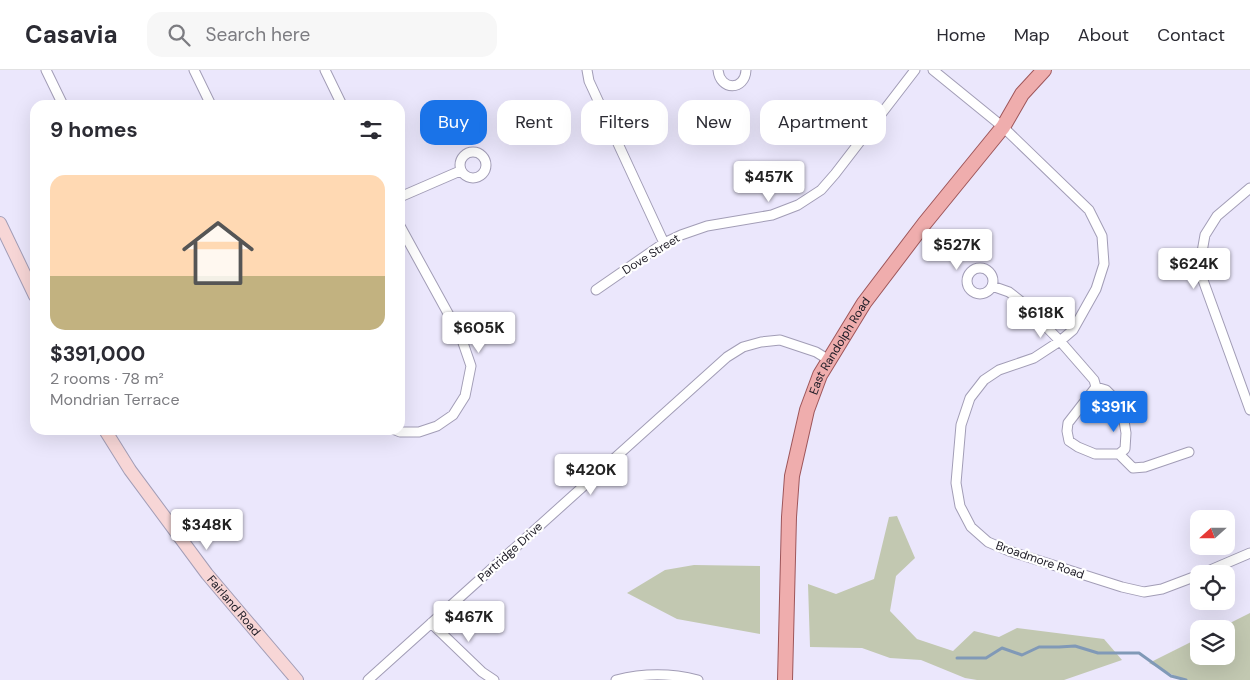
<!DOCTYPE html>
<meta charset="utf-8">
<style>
:root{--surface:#fff;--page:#f7f7f7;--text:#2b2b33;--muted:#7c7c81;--line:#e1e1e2;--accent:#1a73e8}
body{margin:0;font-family:"DM Sans",sans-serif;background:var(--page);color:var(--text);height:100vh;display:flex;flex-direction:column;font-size:19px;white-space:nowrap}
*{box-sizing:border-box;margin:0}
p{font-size:16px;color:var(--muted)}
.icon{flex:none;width:28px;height:28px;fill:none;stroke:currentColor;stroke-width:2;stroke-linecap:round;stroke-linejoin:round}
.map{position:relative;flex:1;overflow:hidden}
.drawer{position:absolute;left:30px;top:30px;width:375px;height:335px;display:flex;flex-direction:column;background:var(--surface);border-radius:15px;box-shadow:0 5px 20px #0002}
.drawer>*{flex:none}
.guide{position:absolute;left:420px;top:30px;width:475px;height:45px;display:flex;gap:10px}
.needle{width:32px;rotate:249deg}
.fabs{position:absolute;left:1190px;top:440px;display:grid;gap:10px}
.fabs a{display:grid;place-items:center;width:45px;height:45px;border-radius:10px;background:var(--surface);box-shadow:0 5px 20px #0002;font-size:25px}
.price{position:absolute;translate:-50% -42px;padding:0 11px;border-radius:5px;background:#fff;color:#222;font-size:16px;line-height:32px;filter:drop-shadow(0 1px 2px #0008)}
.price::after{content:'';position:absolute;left:50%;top:30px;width:15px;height:11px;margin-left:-8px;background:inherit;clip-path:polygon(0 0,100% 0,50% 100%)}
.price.selected{background:var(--accent);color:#fff}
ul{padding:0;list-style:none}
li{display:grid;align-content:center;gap:10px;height:265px;padding:0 20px}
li+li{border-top:1px solid var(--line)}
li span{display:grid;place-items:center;height:155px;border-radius:15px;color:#555}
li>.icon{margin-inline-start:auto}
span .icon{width:90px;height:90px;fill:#fffc;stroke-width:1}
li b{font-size:21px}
h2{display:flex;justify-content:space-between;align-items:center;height:60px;padding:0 20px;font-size:21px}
.pill{padding:0 18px;border-radius:15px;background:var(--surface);box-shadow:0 5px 20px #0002;font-size:18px;line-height:45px}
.pill.selected{background:var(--accent);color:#fff}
header{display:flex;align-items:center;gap:30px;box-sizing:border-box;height:70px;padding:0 25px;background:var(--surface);border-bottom:1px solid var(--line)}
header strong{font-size:24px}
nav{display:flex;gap:28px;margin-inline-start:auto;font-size:18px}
.search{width:350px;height:45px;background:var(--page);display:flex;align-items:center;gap:12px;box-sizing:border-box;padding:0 18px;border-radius:15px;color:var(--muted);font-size:19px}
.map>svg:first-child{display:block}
.green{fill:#c2c8b1}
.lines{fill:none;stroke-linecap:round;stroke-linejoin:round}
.stream{stroke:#8099b7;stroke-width:3}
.minor-casing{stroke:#a29db6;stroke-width:11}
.secondary-casing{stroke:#a29db6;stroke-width:14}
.primary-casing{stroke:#9e565a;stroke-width:16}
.minor{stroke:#fff;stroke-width:9}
.secondary{stroke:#f7d6d6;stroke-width:12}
.primary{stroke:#efadad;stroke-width:14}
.labels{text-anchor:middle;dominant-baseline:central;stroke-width:4.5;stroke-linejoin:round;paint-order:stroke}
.street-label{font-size:12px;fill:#1d1b25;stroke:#fff}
</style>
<header>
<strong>Casavia</strong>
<div class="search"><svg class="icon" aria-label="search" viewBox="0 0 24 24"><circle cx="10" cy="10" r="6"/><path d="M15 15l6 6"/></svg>Search here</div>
<nav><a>Home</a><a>Map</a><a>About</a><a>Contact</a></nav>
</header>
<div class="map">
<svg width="1250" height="610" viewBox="0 0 1250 610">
<rect width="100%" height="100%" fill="#ebe7fc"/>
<path class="green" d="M897 446 915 488 896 506 890 541 917 569 953 581 974 561 999 567 1017 558 1104 569 1122 590 1064 610H977L965 608 921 590 890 588 862 578 810 577 808 514 836 524 874 509 889 447Z
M694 495 760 496V564L677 549 627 523 665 500Z
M1250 543V610H1183L1149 593 1199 568V586H1226V559H1218Z"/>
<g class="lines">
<path class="stream" d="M957 588H986L1002 578 1022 585 1039 577H1059L1075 576 1098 583H1139L1171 606 1186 610"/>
<defs>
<path id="minor" d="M46 0 63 35
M194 0 211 35
M325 0 342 35
M587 0 589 11 664 173
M718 0C720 21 745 21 746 0
M933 0 1003 57 1089 140 1102 166 1104 194 1096 219 1073 260 1060 271 1034 288 999 300 984 310 970 328 961 355 956 413 960 436 971 457 988 472 1009 481 1122 517 1144 522 1162 519 1199 505
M460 95a13 13 0 1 1 26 0a13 13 0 1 1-26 0Z
M1250 118 1217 146 1205 165 1199 199 1250 340
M400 127 460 101
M967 211a13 13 0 1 1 26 0a13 13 0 1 1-26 0Z
M992 216 1009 222 1023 233 1060 271 1094 310 1096 317
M596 220 664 173 681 165 707 156 772 145 798 135 821 120 835 104 915 0
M1096 317 1106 320 1115 329 1120 339 1124 351 1126 363 1125 379 1119 384H1095L1078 377 1069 371 1067 361 1068 353Z
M395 360 400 362H419L437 356 453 345 465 326 471 296 461 267 400 156
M1119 384 1133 398 1145 397 1189 382
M1201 504 1250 483
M431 553 482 602 494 610
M368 610 727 287 743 277 761 272 780 270 816 282 829 290
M616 610C644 603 671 603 698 610"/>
<g id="secondary">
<path d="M0 153 35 226"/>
<path id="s1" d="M105 360 130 400 207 504 297 610"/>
</g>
<g id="primary">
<path id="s2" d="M785 610 789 447 792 406 807 340 820 305 864 233 924 154 1003 57 1022 24 1044 0"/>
</g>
</defs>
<use href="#minor" class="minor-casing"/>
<use href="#secondary" class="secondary-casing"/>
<use href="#primary" class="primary-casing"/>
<use href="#minor" class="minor"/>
<use href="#secondary" class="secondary"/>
<use href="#primary" class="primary"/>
</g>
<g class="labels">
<g class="street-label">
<text transform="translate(651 184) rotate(-32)">Dove Street</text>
<text stroke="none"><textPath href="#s2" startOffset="344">East Randolph Road</textPath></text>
<text transform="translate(510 482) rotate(-42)">Partridge Drive</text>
<text transform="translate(1040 490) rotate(19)">Broadmore Road</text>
<text stroke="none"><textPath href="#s1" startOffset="218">Fairland Road</textPath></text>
</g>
</g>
</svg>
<div class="fabs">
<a><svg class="needle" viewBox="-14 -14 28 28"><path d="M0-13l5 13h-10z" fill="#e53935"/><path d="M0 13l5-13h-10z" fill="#7c7c81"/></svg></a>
<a><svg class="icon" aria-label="locate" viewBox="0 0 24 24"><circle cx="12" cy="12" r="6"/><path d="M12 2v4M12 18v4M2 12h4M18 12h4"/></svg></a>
<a><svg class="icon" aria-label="layers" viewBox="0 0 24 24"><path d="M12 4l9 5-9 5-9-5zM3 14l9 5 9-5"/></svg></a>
</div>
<b class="price" style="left:769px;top:133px">$457K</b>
<b class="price" style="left:957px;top:201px">$527K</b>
<b class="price" style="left:1194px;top:220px">$624K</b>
<b class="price" style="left:1041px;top:269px">$618K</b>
<b class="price" style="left:479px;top:284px">$605K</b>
<b class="price selected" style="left:1114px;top:363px">$391K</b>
<b class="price" style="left:591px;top:426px">$420K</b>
<b class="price" style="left:207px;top:481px">$348K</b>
<b class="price" style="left:469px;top:573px">$467K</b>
<div class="guide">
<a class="pill selected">Buy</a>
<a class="pill">Rent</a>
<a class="pill">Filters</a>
<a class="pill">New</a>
<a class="pill">Apartment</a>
</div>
<section class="drawer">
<h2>9 homes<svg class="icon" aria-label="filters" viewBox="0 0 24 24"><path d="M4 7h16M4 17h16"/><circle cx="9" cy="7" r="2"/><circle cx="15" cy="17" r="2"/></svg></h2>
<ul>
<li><span style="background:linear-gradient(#ffd9b3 65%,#c2b280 0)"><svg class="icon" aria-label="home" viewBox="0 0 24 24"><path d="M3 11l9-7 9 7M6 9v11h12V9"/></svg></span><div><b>$391,000</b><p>2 rooms · 78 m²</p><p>Mondrian Terrace</p></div></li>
</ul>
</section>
</div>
